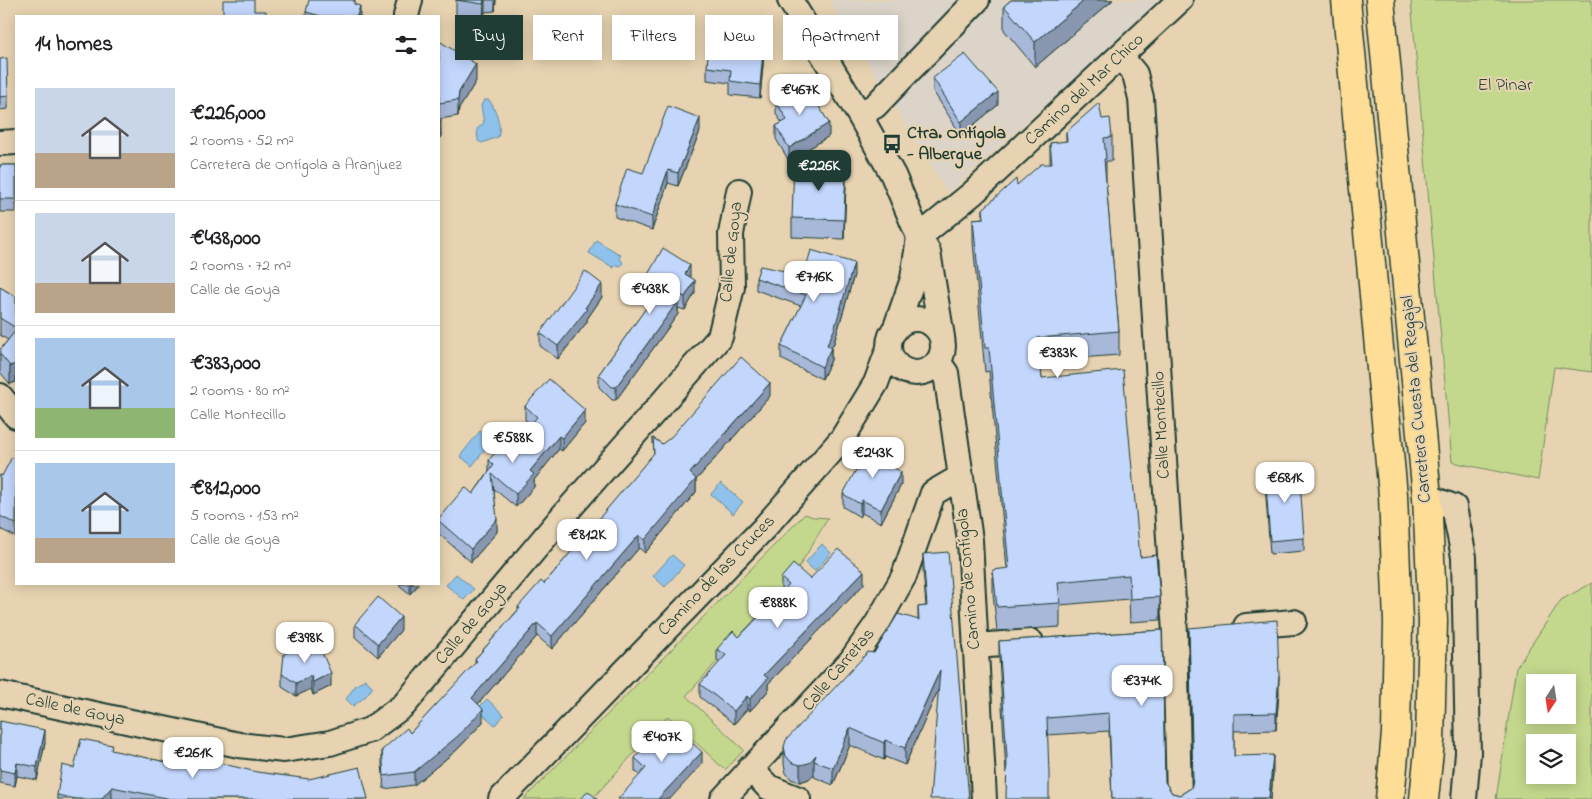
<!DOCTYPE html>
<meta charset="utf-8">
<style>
:root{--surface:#fff;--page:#f6f6f6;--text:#202124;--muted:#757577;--line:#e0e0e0;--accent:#1f3d34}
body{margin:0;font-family:"Indie Flower",sans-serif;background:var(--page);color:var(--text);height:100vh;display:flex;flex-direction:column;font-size:19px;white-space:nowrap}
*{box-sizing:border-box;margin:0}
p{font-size:16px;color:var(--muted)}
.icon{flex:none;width:28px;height:28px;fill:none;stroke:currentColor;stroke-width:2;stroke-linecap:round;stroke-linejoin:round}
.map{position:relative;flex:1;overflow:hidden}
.drawer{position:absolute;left:15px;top:15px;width:425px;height:570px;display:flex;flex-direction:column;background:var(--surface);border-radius:0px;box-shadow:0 2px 12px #0003}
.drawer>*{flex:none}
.top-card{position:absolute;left:455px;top:15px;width:475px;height:45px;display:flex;gap:10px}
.needle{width:32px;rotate:192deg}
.tools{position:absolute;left:1526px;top:674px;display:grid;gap:10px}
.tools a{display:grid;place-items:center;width:50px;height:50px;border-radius:0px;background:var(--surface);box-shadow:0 2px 12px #0003;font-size:25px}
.price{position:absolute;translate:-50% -42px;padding:0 11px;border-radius:10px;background:#fff;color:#222;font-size:16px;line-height:32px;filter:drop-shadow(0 1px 2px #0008)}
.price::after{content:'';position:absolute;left:50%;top:30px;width:15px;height:11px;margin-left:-8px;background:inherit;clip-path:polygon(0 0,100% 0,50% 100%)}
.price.selected{background:var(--accent);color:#fff}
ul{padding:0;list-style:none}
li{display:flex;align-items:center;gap:15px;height:125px;padding:0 20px}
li+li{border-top:1px solid var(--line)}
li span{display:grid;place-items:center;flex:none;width:140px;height:100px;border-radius:0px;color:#555}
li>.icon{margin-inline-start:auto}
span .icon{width:60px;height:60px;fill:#fffc;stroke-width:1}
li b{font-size:21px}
h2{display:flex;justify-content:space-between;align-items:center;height:60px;padding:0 20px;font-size:21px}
.chip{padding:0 18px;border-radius:0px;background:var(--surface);box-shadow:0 2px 12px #0003;font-size:18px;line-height:45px}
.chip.selected{background:var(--accent);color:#fff}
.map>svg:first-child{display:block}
.built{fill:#dcd4c8}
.green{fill:#c4d88d;stroke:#728a60;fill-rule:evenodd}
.water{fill:#8ec1eb;stroke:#628ca2}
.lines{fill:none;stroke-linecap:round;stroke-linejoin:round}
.minor-casing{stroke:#1f3d34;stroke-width:28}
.major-casing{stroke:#1f3d34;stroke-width:31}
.minor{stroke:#e7d3b1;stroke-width:24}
.major{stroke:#fedd96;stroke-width:28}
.wall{fill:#a8b8d9;stroke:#1f3d34}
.shaded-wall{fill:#8896b0;stroke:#1f3d34}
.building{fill:#c3d6fc;stroke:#1f3d34}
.labels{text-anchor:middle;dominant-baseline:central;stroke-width:4;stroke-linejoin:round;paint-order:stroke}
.park-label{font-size:18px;fill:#274538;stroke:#e7d3b1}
.street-label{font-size:18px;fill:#1f3d34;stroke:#e7d3b1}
.poi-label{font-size:18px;font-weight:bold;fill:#1f3d34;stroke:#e7d3b1;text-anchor:start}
</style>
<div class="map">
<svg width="1592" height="799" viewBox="0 0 1592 799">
<rect width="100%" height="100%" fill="#e7d3b1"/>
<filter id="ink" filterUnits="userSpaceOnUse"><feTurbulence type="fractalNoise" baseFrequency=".02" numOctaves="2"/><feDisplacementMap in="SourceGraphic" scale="10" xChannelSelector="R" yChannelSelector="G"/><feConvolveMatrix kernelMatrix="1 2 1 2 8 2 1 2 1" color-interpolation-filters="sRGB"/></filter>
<g filter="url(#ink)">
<path class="built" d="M829 0H1163L948 193Z"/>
<path class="green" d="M1411 0H1592V372L1554 367 1538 480 1452 462Z
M805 514 813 517 828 518 793 577 686 696 744 750 725 770 668 716 592 799H524Z
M1592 583V799H1496L1516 668 1561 600ZM1535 682H1568V715H1535ZM1568 742V775H1535V742Z"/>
<path class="water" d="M484 100H489C496 109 502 126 498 137L482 143 478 141 477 129 484 123 481 106Z
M596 240 621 255 619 258 623 262 621 266 615 265 614 268 589 253Z
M480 431 492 441 472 466 460 456Z
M721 483 743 502 733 514 711 494Z
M822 544 831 553 815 571 805 563Z
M672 555 684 565 665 587 653 576Z
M456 574 474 589 464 600 446 585Z
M365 679 373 687 365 697 353 706 346 699 355 686Z
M487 699 504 715 495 725 477 709Z"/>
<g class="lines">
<defs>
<path id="minor" d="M790 0 859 114 893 175 919 237 928 252 942 337
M406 16 410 0
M1121 57 1135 74 1141 98 1175 633 1179 799
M859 114 875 106 977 0
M0 143 16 142
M919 237 973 193 1180 0
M889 346a27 27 0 1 1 54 0a27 27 0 1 1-54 0Z
M895 330 913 279 919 237
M938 362 946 373 970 540 984 799
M0 396 16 416
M1427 497 1454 507 1464 557 1468 753 1464 799
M1246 626 1294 622
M975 646 1031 642
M0 694 239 745 284 750 330 743 370 730 404 705 561 518 720 337 732 287 731 234 739 191
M750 768 768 787 798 799
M501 799 764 528 842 439 876 383 889 348
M723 799 851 661 877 624 904 576 933 493 959 478"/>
<path id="major" d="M1346 0 1393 495 1398 622 1396 733 1390 799
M1380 0 1427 497 1433 621 1430 741 1424 799"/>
</defs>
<use href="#minor" class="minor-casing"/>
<use href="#major" class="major-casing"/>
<use href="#minor" class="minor"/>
<use href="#major" class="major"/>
</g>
<path class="wall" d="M355 0V4L360 16H306V12Z
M456 0H496L495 11 485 12 483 21 456 17Z
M1011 0H1113L1035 67 1004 30V6Z
M736 39 764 54 760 98 730 95V83L707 80V67Z
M439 41 476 81 459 109 458 116 440 119 441 136 439 139Z
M0 59 8 96V109L0 110Z
M933 78 998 105 961 135 933 91Z
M776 101 829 136 789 161 776 139V126L782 123 776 114Z
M1102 119 1112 137V161H1106V183L1119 331V355L1040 361 1042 378 1140 557 1160 597V620L1130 622 1129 599 1060 605V627L997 631 993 593V570L1007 569 989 371 985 372 973 242V219L983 218V209L1017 185 1050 164V143L1066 142V132Z
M700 131 678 186 668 183 652 230 615 217V204L643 173Z
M0 165H16V212H0Z
M846 184 844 239 792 237V218Z
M804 275H854L834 343 831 348V360L822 379 781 359V346L801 306 756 290V278Z
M646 278H690L695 293 685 310 678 308V314L616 400H612L599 387V374L655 296 646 291Z
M0 287 16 297V382L10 384 0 372V350L8 340 0 335Z
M602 297 587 319V322L558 359 540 346V333Z
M770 396 696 480V492L645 553 639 548 552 649 537 636 478 704 483 722 458 749 414 785 384 789 382 763V750L410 733 475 664V659L518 610V607L544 584 654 454 653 438 662 444Z
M525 406 585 423 562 451 559 449 534 480V487L516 507 494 489 497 532 471 562 439 534V518L473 494 489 471V460L510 448 531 424 525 420Z
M16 459V537L0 529V475L2 476Z
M891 463 889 465 901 485 881 523 862 513 860 517 843 507V494L859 471Z
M1265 471 1304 538V551L1270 554 1265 484Z
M923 554 938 690 905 765 885 757 884 760 850 745 833 785 814 777V774L809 779 800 782 791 779 786 773 784 764V747L874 653 918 620V607L926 606 923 571Z
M781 578 810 579 864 584 768 684V691L750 711 747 709 734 724 700 697V684L720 663 717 661V649L739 637 782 592 781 591Z
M398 584H419L410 594Z
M355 624 401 630 378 657 355 637Z
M1189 628 1279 692 1276 730 1234 731V756L1273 773 1271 799H1112L1109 731 1048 735 1006 772 999 658V641L1162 630 1165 782 1172 793 1180 795 1191 788 1192 783Z
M315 649 331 686 313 695 311 689 296 696 282 687V674Z
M0 721 45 743 37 780 17 776 15 786 0 783Z
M112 751 166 762 368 799H57V795L74 768Z
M635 758 702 764 640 775 635 771Z"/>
<path class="shaded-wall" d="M484 0H485V12L483 21Z
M495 0H496L495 11Z
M1085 0H1113L1035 67V42Z
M360 6V16H357Z
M764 41V54L760 98V85Z
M476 64V81L459 109 458 116V100L459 92Z
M998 92V105L961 135V122Z
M700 118V131L678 186V173Z
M441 120V136L439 139V123Z
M829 123V136L789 161V148Z
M846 165V184L844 239V220Z
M668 170V183L652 230V217Z
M854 263V275L834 343 829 352 831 348V360L822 379V367L827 345Z
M690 265V278L685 274Z
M695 280V293L685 310V297Z
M602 284V297L587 319V322L558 359V346Z
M678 301V314L616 400V387Z
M16 364V382L10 384V366Z
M770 383V396L696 480V492L645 553V540L690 473Z
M585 410V423L562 451V438Z
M559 436V449L534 480V487L516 507V494L530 471Z
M891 450V463L884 475V462Z
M901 472V485L881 523V510Z
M862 500V513L860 517V504Z
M497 519V532L471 562V549Z
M639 535V548L552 649V636Z
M864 571V584L768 684V691L750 711V699L764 675Z
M410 584H419L410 594Z
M401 617V630L378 657V644Z
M537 623V636L472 711V698Z
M940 670V686L905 765V748Z
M331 673V686L313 695V682Z
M1279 675V692L1276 730V713Z
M311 676V689L296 696V683Z
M747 696V709L734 724V711Z
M483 709V722L458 749 414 785V772Z
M850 728V745L833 785V768Z
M45 730V743L37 780V767Z
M885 740V757L884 760V743Z
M702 752V764L670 799H658Z
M816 755 814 761V774L809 779 800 782V765Z
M1273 755V773L1271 799H1269Z
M17 763V776L15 786V773Z
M112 787V799H101Z"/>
<path class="building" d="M223 0H254V11H266V16H223Z
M309 0H354V4L360 6 357 16H321L306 12Z
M456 0H484L483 4Z
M1011 0H1085L1035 42 1004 6Z
M711 21 736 24 735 38 764 41 760 85 730 81 731 70 707 67Z
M439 41 476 64 459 92 458 100 439 103Z
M965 54 998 92 961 122 933 78Z
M7 58 8 96 0 97V59Z
M805 83 829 123 789 148 776 126 787 120 776 101Z
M1099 103 1102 119 1110 118 1112 137 1104 138 1106 159H1104L1119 331 1038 338 1042 378 1123 370 1140 557 1156 555 1160 597 1130 599 1129 575 1058 582 1060 603 997 607 993 570 1009 568 989 348H985L973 219 984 218 983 209 1016 179 1017 185 1041 164H1052L1050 143 1067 141 1066 132Z
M668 106 700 118 678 173 668 170 652 217 615 204 627 168 643 173Z
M794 163 846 165 844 220 792 218Z
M0 165H16V199H0Z
M663 248 690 265 685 274 695 280 685 297 663 288 678 301 616 387H612L599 374 661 287 646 278Z
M811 250 854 263 834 330 827 345 831 348 822 367 781 346 806 295 756 278 760 266 804 275Z
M585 271 602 284 585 308 587 309 558 346 540 333Z
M0 287 16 297V328L0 318Z
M16 330V364L10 366 0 354V350Z
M741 357 770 383 690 473 696 479 645 540 639 535 552 636 537 623 472 698 483 709 458 736 414 772 384 776 382 750 407 728 410 733 477 661 475 659 520 608 518 607 541 581 544 584 654 453 653 438 662 444 671 437Z
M549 379 585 410 562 438 559 436 530 471 534 474 516 494 492 474 497 519 471 549 439 521V518L465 487 473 494 494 465 489 460 503 443 510 448 537 417 525 406Z
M874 441 891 450 884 462 901 472 881 510 862 500 860 504 843 494 856 470 859 471Z
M12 457 16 459V524L0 516V475L2 476Z
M1299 467 1304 538 1270 541 1265 471Z
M838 549 864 571 764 675 768 678 750 699 747 696 734 711 700 684 726 655 717 649 733 631 739 637 789 585 781 578 793 564 810 579Z
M948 552 969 799H930L940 670 905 748 885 740 884 743 850 728 833 768 814 761 816 755 809 763 800 765 791 762 786 756 784 747 786 740 868 652 874 653 898 614 919 620 918 607 927 606 923 554Z
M378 597 401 617 378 644 355 624Z
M1277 620 1279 675 1276 713 1234 714V756L1273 755 1269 798H1253V799H1112L1109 713 1047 718 1049 774V799H1006L1007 757 999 641 1162 630 1165 782 1172 793 1180 795 1191 788 1193 781 1189 628Z
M311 640 315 649 320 648 331 673 313 682 311 676 296 683 282 674 284 654Z
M667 720 702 752 658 799H618L646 768 635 758Z
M0 721 45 730 37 767 17 763 15 773 0 770Z
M81 739 112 745 111 750 166 762 169 751 257 772 309 779 360 767 368 799H171L112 787 101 799H76L57 795 62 765 74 768Z
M588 791 597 799H581Z"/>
</g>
<defs>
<symbol id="bus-bare" viewBox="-9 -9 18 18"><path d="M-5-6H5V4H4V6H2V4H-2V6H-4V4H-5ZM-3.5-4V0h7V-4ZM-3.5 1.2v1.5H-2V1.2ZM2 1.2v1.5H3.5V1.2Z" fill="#1f3d34" stroke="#e7d3b1" stroke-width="2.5" paint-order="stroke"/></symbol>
</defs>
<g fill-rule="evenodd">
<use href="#bus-bare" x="878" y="130" width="28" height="28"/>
</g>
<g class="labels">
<g class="park-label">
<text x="1505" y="86">El Pinar</text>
</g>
<g class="street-label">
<text transform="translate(1085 90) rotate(-43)">Camino del Mar Chico</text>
<text transform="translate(732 252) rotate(-84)">Calle de Goya</text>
<text transform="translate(1417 399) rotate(-95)">Carretera Cuesta del Regajal</text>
<text transform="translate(1162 425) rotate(-93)">Calle Montecillo</text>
<text transform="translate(717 576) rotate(-46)">Camino de las Cruces</text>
<text transform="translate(969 579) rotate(-95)">Camino de Ontígola</text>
<text transform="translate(472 624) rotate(-50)">Calle de Goya</text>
<text transform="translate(839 670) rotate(-50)">Calle Carretas</text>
<text transform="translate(75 710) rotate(12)">Calle de Goya</text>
</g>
<g class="poi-label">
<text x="907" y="134">Ctra. Ontígola<tspan x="907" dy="21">- Albergue</tspan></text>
</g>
</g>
</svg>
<div class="tools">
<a><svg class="needle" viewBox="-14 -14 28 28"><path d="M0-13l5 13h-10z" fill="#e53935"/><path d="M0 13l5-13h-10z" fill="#757577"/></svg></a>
<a><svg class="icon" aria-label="layers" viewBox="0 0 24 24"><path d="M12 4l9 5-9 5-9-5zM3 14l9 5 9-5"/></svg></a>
</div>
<b class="price" style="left:800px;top:116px">€467K</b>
<b class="price selected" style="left:819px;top:192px">€226K</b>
<b class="price" style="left:814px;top:303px">€716K</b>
<b class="price" style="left:650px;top:315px">€438K</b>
<b class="price" style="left:1058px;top:379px">€383K</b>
<b class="price" style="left:513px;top:464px">€588K</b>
<b class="price" style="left:873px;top:479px">€243K</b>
<b class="price" style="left:1285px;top:504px">€681K</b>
<b class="price" style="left:587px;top:561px">€812K</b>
<b class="price" style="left:778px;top:629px">€888K</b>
<b class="price" style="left:305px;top:664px">€398K</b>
<b class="price" style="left:1142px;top:707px">€374K</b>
<b class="price" style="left:662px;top:763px">€407K</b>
<b class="price" style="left:193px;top:779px">€261K</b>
<div class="top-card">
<a class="chip selected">Buy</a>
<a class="chip">Rent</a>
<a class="chip">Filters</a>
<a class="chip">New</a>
<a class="chip">Apartment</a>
</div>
<section class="drawer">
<h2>14 homes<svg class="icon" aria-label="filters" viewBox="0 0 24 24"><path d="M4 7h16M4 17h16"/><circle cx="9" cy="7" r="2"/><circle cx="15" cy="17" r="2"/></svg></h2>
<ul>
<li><span style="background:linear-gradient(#c9d6e8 65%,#b9a48a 0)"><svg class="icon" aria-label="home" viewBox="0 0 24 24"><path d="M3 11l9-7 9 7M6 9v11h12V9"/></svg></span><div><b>€226,000</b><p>2 rooms · 52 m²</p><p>Carretera de Ontígola a Aranjuez</p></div></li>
<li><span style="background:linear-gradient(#c9d6e8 70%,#b9a48a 0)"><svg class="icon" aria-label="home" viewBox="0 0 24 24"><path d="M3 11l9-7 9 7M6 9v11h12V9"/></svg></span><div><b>€438,000</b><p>2 rooms · 72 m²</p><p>Calle de Goya</p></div></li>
<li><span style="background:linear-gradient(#a9c7e8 70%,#8fb573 0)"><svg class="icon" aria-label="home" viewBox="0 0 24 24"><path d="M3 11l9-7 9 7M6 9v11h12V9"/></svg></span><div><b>€383,000</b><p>2 rooms · 80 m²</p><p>Calle Montecillo</p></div></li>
<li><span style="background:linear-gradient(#a9c7e8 75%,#b9a48a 0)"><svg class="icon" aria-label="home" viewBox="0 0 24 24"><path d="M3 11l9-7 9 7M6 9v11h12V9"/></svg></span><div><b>€812,000</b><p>5 rooms · 153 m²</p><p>Calle de Goya</p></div></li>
</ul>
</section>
</div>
